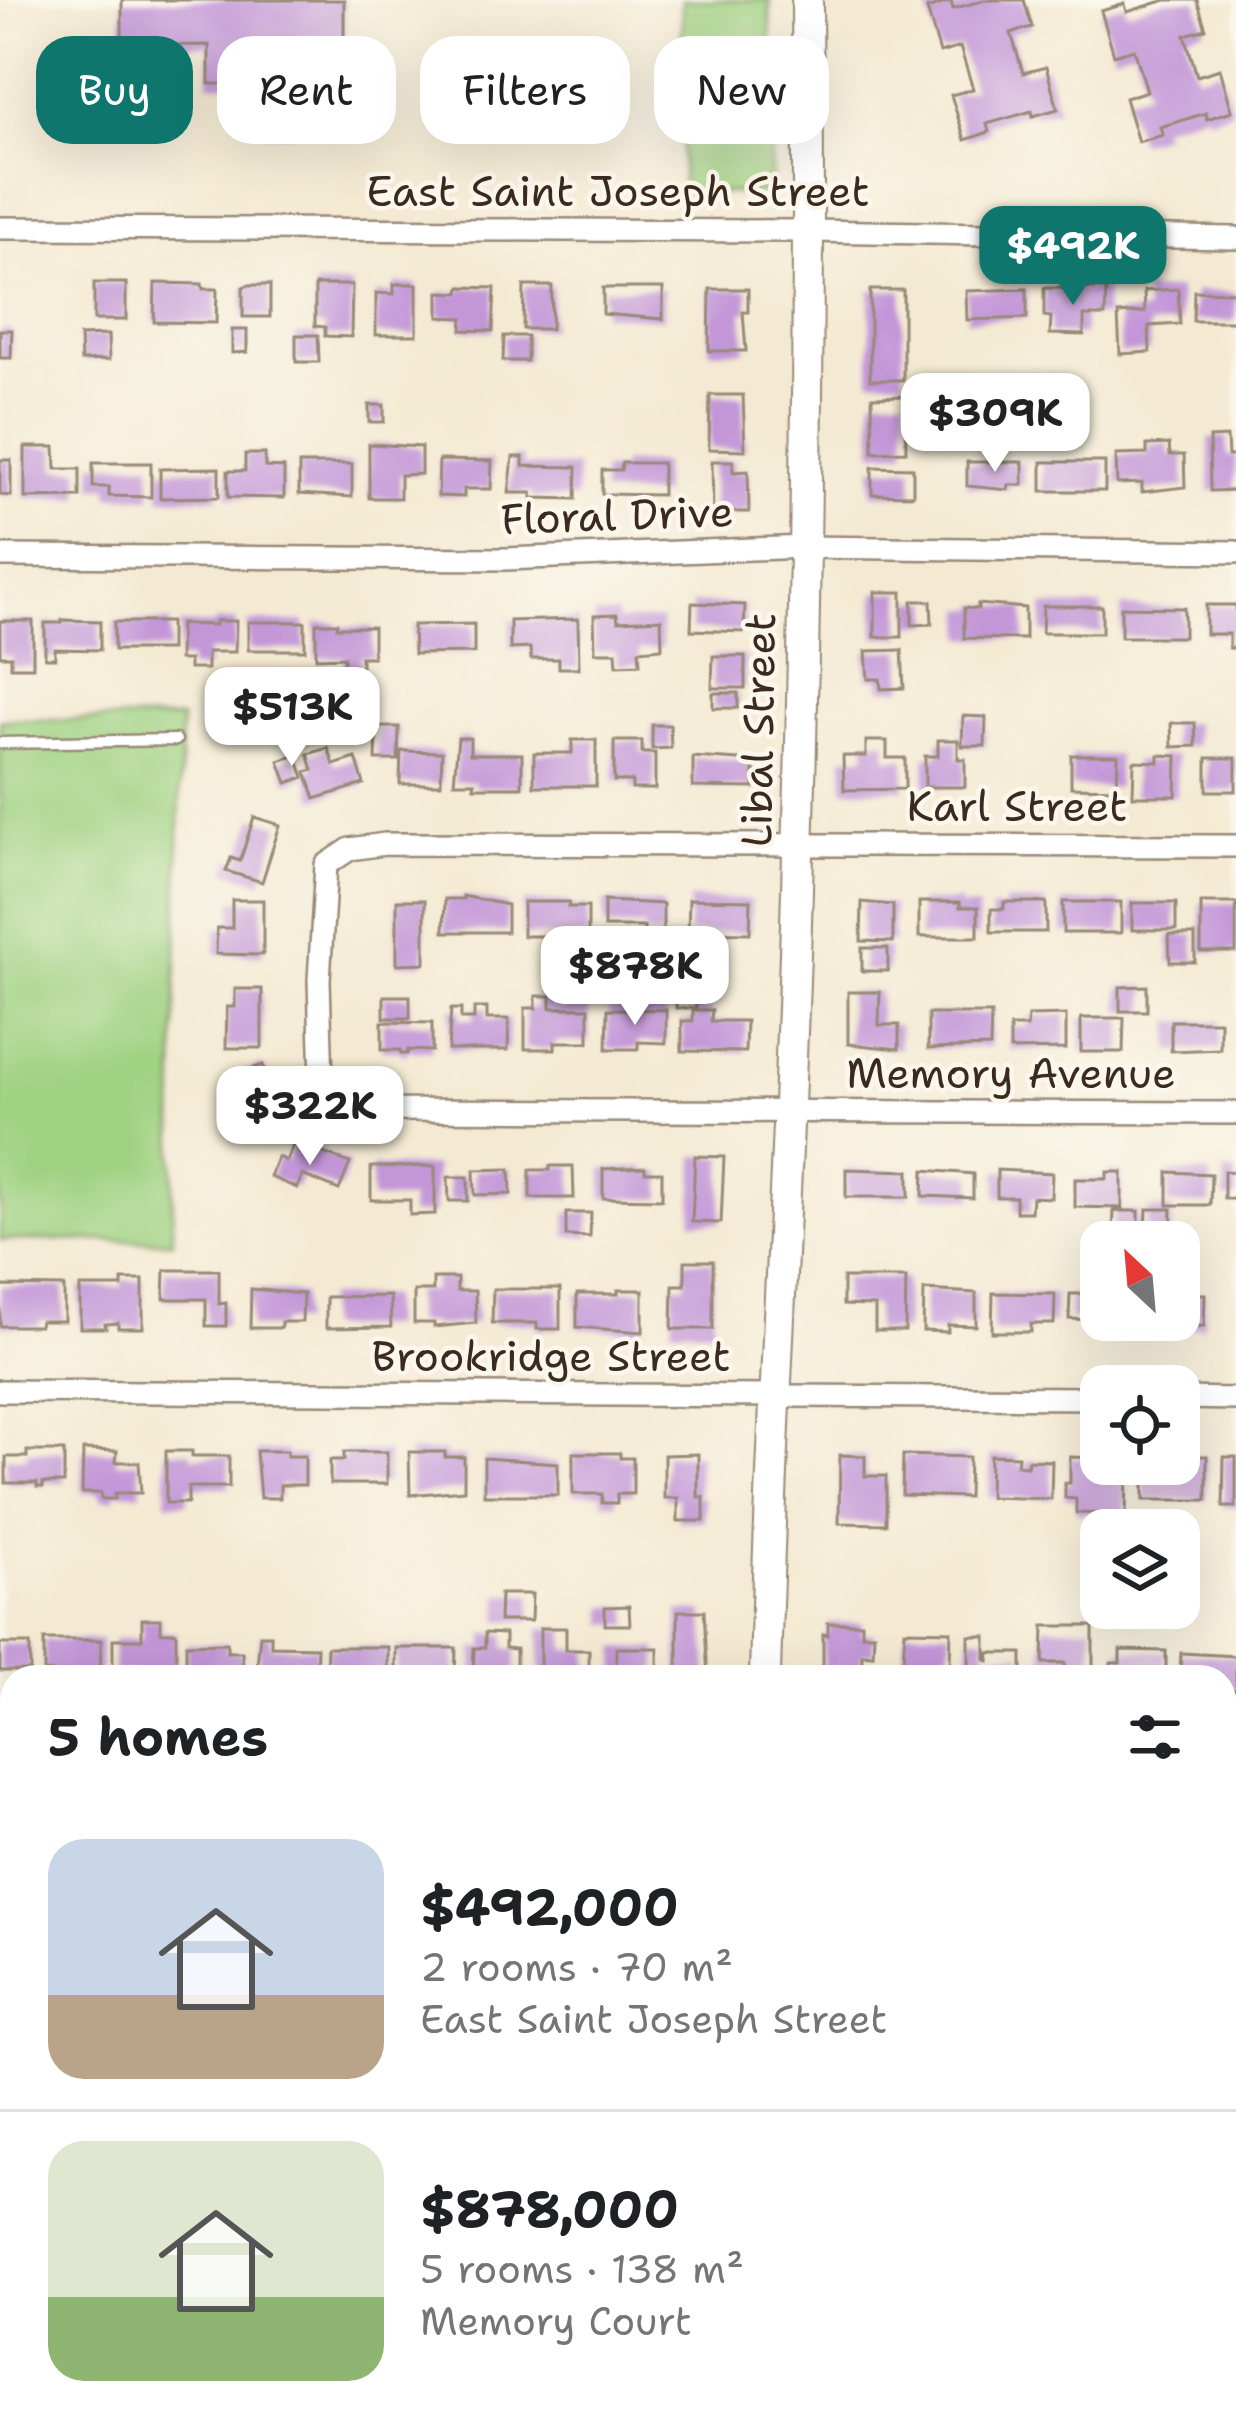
<!DOCTYPE html>
<meta charset="utf-8">
<style>
:root{--surface:#fff;--page:#f6f6f6;--text:#202124;--muted:#757577;--line:#e0e0e0;--accent:#0f766e}
body{margin:0;font-family:"Shantell Sans",sans-serif;background:var(--page);color:var(--text);height:100vh;display:flex;flex-direction:column;font-size:45px;white-space:nowrap}
*{box-sizing:border-box;margin:0}
p{font-size:39px;color:var(--muted)}
.icon{flex:none;width:66px;height:66px;fill:none;stroke:currentColor;stroke-width:2;stroke-linecap:round;stroke-linejoin:round}
.map{position:relative;flex:1;overflow:hidden}
.panel{position:absolute;left:0px;top:1665px;width:1236px;height:771px;display:flex;flex-direction:column;background:var(--surface);border-radius:36px 36px 0 0;box-shadow:0 12px 48px #0002}
.panel>*{flex:none}
.hud{position:absolute;left:36px;top:36px;width:1164px;height:108px;display:flex;gap:24px}
.needle{width:78px;rotate:334deg}
.tools{position:absolute;left:1080px;top:1221px;display:grid;gap:24px}
.tools a{display:grid;place-items:center;width:120px;height:120px;border-radius:24px;background:var(--surface);box-shadow:0 12px 48px #0002;font-size:60px}
.price{position:absolute;translate:-50% -102px;padding:0 27px;border-radius:24px;background:#fff;color:#222;font-size:39px;line-height:78px;filter:drop-shadow(0 3px 6px #0008)}
.price::after{content:'';position:absolute;left:50%;top:72px;width:36px;height:27px;margin-left:-18px;background:inherit;clip-path:polygon(0 0,100% 0,50% 100%)}
.price.active{background:var(--accent);color:#fff}
ul{padding:0;list-style:none}
li{display:flex;align-items:center;gap:36px;height:300px;padding:0 48px}
li+li{border-top:3px solid var(--line)}
li span{display:grid;place-items:center;flex:none;width:336px;height:240px;border-radius:36px;color:#555}
li>.icon{margin-inline-start:auto}
span .icon{width:144px;height:144px;fill:#fffc;stroke-width:1}
li b{font-size:51px}
h2{display:flex;justify-content:space-between;align-items:center;height:144px;padding:0 48px;font-size:51px}
.pill{padding:0 42px;border-radius:36px;background:var(--surface);box-shadow:0 12px 48px #0002;font-size:42px;line-height:108px}
.pill.active{background:var(--accent);color:#fff}
.map>svg:first-child{display:block}
.green{fill:#9fd181;stroke:#6d7e50;stroke-width:3}
.building{fill:#c396d8}
.lines{fill:none;stroke-linecap:round;stroke-linejoin:round}
.lane-casing{stroke:#988a78;stroke-width:15}
.street-casing{stroke:#988a78;stroke-width:26}
.secondary-casing{stroke:#988a78;stroke-width:34}
.lane{stroke:#fff;stroke-width:10}
.street{stroke:#fff;stroke-width:21}
.secondary{stroke:#fff;stroke-width:30}
.labels{text-anchor:middle;dominant-baseline:central;stroke-width:9;stroke-linejoin:round;paint-order:stroke}
.street-label{font-size:42px;fill:#3b2a1e;stroke:#fbf7ec}
</style>
<div class="map">
<svg width="1236" height="2435" viewBox="0 0 1236 2435">
<rect width="100%" height="100%" fill="#fbf7ec"/>
<filter id="ink" filterUnits="userSpaceOnUse"><feTurbulence type="fractalNoise" baseFrequency=".00833" numOctaves="2"/><feDisplacementMap in="SourceGraphic" scale="24" xChannelSelector="R" yChannelSelector="G"/><feConvolveMatrix kernelMatrix="1 2 1 2 8 2 1 2 1" color-interpolation-filters="sRGB"/></filter>
<filter id="wash" filterUnits="userSpaceOnUse"><feTurbulence type="fractalNoise" baseFrequency=".004" numOctaves="4" result="noise"/><feDisplacementMap in="SourceGraphic" scale="48" xChannelSelector="R" yChannelSelector="G"/><feGaussianBlur stdDeviation="2.7" result="paint"/><feColorMatrix in="noise" values="0 0 0 0 0 0 0 0 0 0 0 0 0 0 0 0 0 1.4 0 .05"/><feComposite in="paint" operator="in"/></filter>
<g filter="url(#wash)">
<rect width="100%" height="100%" fill="#f4ead3"/>
<path class="green" d="M682 0H770L771 193H682Z
M181 719 172 1241 0 1240V720Z"/>
<g id="blocks">
<path class="building" d="M122 0H344V84H285V102H293V134H265V103H271V84H209V45L122 46Z
M984 0H1024L1032 27 1011 33 1023 73 1046 67 1058 109 1033 116 1032 111 987 124 989 132 965 140 951 95 973 89 960 47 940 53 927 9 951 1 953 9Z
M1166 0H1197L1206 29 1185 35 1197 76 1220 69 1232 111 1207 119 1206 113 1160 127 1163 135 1138 142 1125 98 1147 91 1134 49 1114 55 1101 11 1125 4 1127 12Z
M94 283H126V320H94Z
M155 283 202 284 203 289H217L216 323 154 322Z
M394 284H417V335H376V293L394 294Z
M249 285H270V317H243V287Z
M315 285H352L351 337 325 336V327L315 326Z
M524 286H552L551 329H523Z
M461 287 495 288 493 331 462 330 463 318 439 317V292L460 293Z
M603 288H663V319L603 314Z
M1044 288 1106 289 1105 316H1084V335L1050 334 1051 317 1044 316Z
M710 289H748V312H743L746 351H709Z
M1027 289V318L967 320 966 291Z
M1178 289 1180 324 1149 326 1150 352 1120 354 1118 314 1145 312 1144 291Z
M870 290H903V380H870Z
M1194 291 1236 292V321H1193Z
M0 330H12L11 358H0Z
M232 330H247V352L232 353Z
M108 335 109 360 81 361 80 336Z
M296 335H318L319 362H296Z
M504 336H527V361H503Z
M710 395H743L745 450 709 449Z
M905 396 906 451 873 452 872 397Z
M369 405H384V422H369Z
M1227 437 1228 456H1236L1234 490 1210 491 1209 438Z
M369 444 421 447V474L400 475V498H369Z
M1169 444 1170 455H1184L1185 487 1142 492V483L1117 484 1116 455 1147 454V445Z
M25 447H55L56 469H80V497L25 498Z
M245 454H265V467L284 468V498L228 497V471H245Z
M513 457H523V466L577 467 576 499 532 498V493H509Z
M0 460H11V496L0 495Z
M439 460 492 461 491 489H464V497L438 496Z
M712 461H733V472L748 471 749 512H713Z
M967 462H1023V485H1009L1008 490 967 486Z
M1042 462H1105V491H1042Z
M93 463H151V497L109 496V487H93Z
M622 463H662V495L602 494V470H621Z
M299 464H352V497L299 494Z
M872 467 913 468V495L872 494Z
M219 468V497L160 498V469Z
M875 592H902V637H875Z
M912 601H931L932 624 912 625Z
M692 603 745 605 744 632 691 630Z
M978 604 1025 608V639L964 638V608L978 609Z
M1206 605H1236V648H1229V634H1206Z
M1043 606H1102V633H1042Z
M1121 607 1184 608V637H1121Z
M617 614 618 621 661 619 662 648 639 650 640 664 617 665 616 652H595L594 615Z
M578 619 579 668H559V659H531L530 648 510 649V621Z
M62 620 100 621V650L55 649V658H45V623H62Z
M0 621H33V667H11V656H0Z
M215 621H236L235 652H207V669H189V660H179L180 624 215 625Z
M114 622H170V650H114Z
M248 622H305V650H248Z
M316 623H337V627H373V657H361V674H344V657L316 658Z
M474 624V653L414 654 413 625Z
M902 650 904 688 881 689 880 679H868L866 651Z
M713 656H745V688H712Z
M713 693H738V708H713Z
M963 716 986 717 985 746H962Z
M1171 723H1195L1196 746 1172 747Z
M652 725H670L671 748 652 749Z
M377 727H399L398 760H376Z
M458 738H470V754H522V787H474L475 782H454Z
M572 740H596V786H534V753H572Z
M938 740H958V759H965V787H925V756H938Z
M614 741H642V753H655V789H632V781H614Z
M866 741H887V758H905V789L844 790 843 756H866Z
M328 748 334 765 356 758 364 784 315 799 306 772 313 770 308 754Z
M401 751 442 752 441 784H400Z
M296 755 304 777 287 783 279 761Z
M1071 755H1118L1117 788 1071 787Z
M1159 755 1177 756 1176 796H1133L1134 761 1159 762Z
M693 757 754 761V788L693 787Z
M1207 758H1236V791H1207Z
M254 817 280 825 262 882 226 871 231 858 240 861Z
M463 896 507 905V932H444L445 899H463Z
M689 899 751 900 750 933 688 932Z
M232 900H263V955L216 954 217 928H232Z
M397 900H425V963L397 964Z
M604 901 663 904V935L644 934V927H604Z
M523 902H569L568 907H588V936H523Z
M862 902 893 905V942L861 941Z
M919 902H960V907H978V937H919Z
M1004 902H1046V932H991V909H1004Z
M1063 902H1121V933H1063Z
M1132 903H1176V930H1132Z
M1201 903H1236V952H1201Z
M1169 935H1195V962H1170Z
M862 948H888V971H862Z
M676 982H696V1008H676Z
M1147 986V1011H1120V987Z
M235 989H262V1048H226L227 1007H235Z
M848 992H880L879 1025H899V1049L848 1044Z
M384 996H410V1018H384Z
M536 996H551V1008H589V1042H555V1049H525V1008H536Z
M474 1008H487V1019H509L508 1050H448L451 1009H461V1019H474Z
M608 1009 666 1010V1043L638 1042V1049H607Z
M693 1010H712L711 1021H746L745 1052 682 1051V1021H693Z
M928 1014H991L990 1047 928 1049Z
M1066 1015V1049L1010 1050V1027H1027L1028 1016Z
M1081 1018H1124L1123 1052H1081Z
M1171 1021H1220V1049L1171 1051Z
M382 1022 432 1023V1051L408 1050 407 1054H401L400 1050H382Z
M263 1065 283 1129 257 1138 236 1074Z
M294 1142 350 1163 339 1190 302 1175 297 1188 270 1177 278 1157 286 1161Z
M695 1156 724 1157 721 1223 692 1222Z
M435 1166V1214L410 1215V1200H371V1167Z
M550 1166H573L574 1198H530V1170H550Z
M645 1167V1172H662V1199L603 1198V1169Z
M510 1169 511 1194 475 1195 474 1170Z
M846 1169 909 1171V1197H846Z
M924 1170 973 1174V1198L923 1196Z
M997 1170 1052 1173 1051 1198 1032 1197 1031 1212H1016V1197H997Z
M1224 1171 1236 1172V1199H1224Z
M1107 1172H1122V1208L1075 1207V1179H1107Z
M1168 1172 1211 1174 1210 1205H1168Z
M448 1177H468V1201H449Z
M1147 1209H1172L1171 1235 1146 1234Z
M1114 1211H1139V1235H1113Z
M566 1213H591L590 1237 566 1236Z
M685 1261H713V1329H672L673 1285H685Z
M165 1270H219V1304L226 1303V1326H206V1299H164Z
M433 1278H457V1291H475L476 1323 434 1327V1323H414V1291H433Z
M843 1278H906L905 1331H875V1306L843 1305Z
M122 1280H143V1328H118V1323L105 1324 106 1328H80V1287H122Z
M0 1286 64 1287V1321H40L39 1326H0Z
M251 1289 303 1294 302 1322H281V1328H250Z
M493 1289H560V1329H537V1323H492Z
M618 1290H643V1332L577 1327V1294H618Z
M924 1290 976 1293V1326L948 1325V1332L923 1331Z
M993 1293 1055 1294 1054 1324H1031V1332H992Z
M1070 1294H1096V1299H1101V1320H1129L1128 1332H1095V1320L1069 1319Z
M1179 1294H1205L1204 1326 1152 1331V1320H1179Z
M390 1296 391 1327 326 1328V1297Z
M83 1450 117 1451 116 1462H139L141 1493H115V1499H101V1493H82Z
M27 1451H64V1483H43V1487H37V1483H6V1457H27Z
M166 1451H192V1456H229V1487H188V1503H166Z
M256 1451H287V1456H305V1485H280V1498H260Z
M344 1452H387V1484H330V1460H344Z
M409 1452H445V1457H464V1490L410 1495Z
M573 1453H620V1458H633V1494H617V1503H602V1494H573Z
M698 1454V1497H704V1521H678V1498H664V1455Z
M840 1455 865 1456V1476H886V1524L839 1523Z
M903 1455 969 1457 968 1497 902 1495Z
M990 1455 1018 1456 1017 1465 1027 1466 1028 1460 1052 1461 1051 1499 989 1497Z
M1179 1456H1207V1500H1144V1464H1179Z
M1070 1457 1100 1458V1474L1127 1479 1126 1514 1076 1513V1499L1065 1498V1483H1070Z
M1224 1457H1236V1507H1223Z
M484 1458 558 1463V1495H484Z
M500 1594H532L531 1621H499Z
M629 1606 630 1625H605V1607Z
M678 1611H704L708 1677H678Z
M142 1619H161V1632H176V1677L113 1673V1639H142Z
M828 1623H862V1634H874L873 1655 862 1654V1677H823V1634L828 1635Z
M1044 1626H1093V1677H1065V1663H1043Z
M540 1628H566V1650H589V1677L540 1674Z
M905 1630 951 1631 950 1664H929V1677H902Z
M485 1633 505 1634V1648L516 1649V1677H473L474 1648H485Z
M260 1635H271V1646L317 1647 316 1677H256Z
M969 1636H986V1660L989 1661V1653H1022V1677H969Z
M44 1640H101L100 1677 44 1672Z
M227 1643V1652H242L243 1677H186V1644Z
M0 1644H30V1671H0Z
M327 1647H388V1673H372V1677H326Z
M396 1648H456L455 1677 396 1674Z
M616 1648H658V1677H616Z
M1120 1650 1166 1651V1677H1110L1111 1663H1120Z
M1181 1653 1236 1656V1690H1224V1677H1180Z
M0 1799H6V1808H12V1842H0Z
M1224 1841H1236V1872H1224Z
M10 1959 11 1981H0V1960Z
M1224 2006H1236V2038H1224Z
M0 2038H7L6 2081H0Z
M50 2424H90V2430H50Z
M292 2424H320V2435H291Z
M437 2424H473V2435H437Z
M1166 2424H1201V2435H1166Z"/>
</g>
</g>
<g filter="url(#ink)">
<use href="#blocks" fill-opacity="0" stroke="#988a78" stroke-width="3"/>
<g class="lines">
<defs>
<path id="lane" d="M0 743 176 740"/>
<path id="street" d="M0 228 809 231 1236 238
M0 556 506 559 804 547 1236 552
M1236 846 385 844 350 849 326 865 319 980 322 1083 335 1102 364 1110 1236 1113
M0 1391 1101 1398
M1179 1398 1236 1399
M0 1744H12
M1224 1750H1236
M379 2435V2424"/>
<path id="secondary" d="M765 1677C771 1414 790 1152 797 889 806 593 810 296 807 0
M0 2149H12
M1224 2155H1236
M758 2424V2435"/>
</defs>
<use href="#lane" class="lane-casing"/>
<use href="#street" class="street-casing"/>
<use href="#secondary" class="secondary-casing"/>
<use href="#lane" class="lane"/>
<use href="#street" class="street"/>
<use href="#secondary" class="secondary"/>
</g>
</g>
<g class="labels">
<g class="street-label">
<text x="618" y="191">East Saint Joseph Street</text>
<text transform="translate(617 515) rotate(-2)">Floral Drive</text>
<text transform="translate(758 730) rotate(-89)">Libal Street</text>
<text x="1017" y="806">Karl Street</text>
<text x="1011" y="1073">Memory Avenue</text>
<text x="551" y="1356">Brookridge Street</text>
</g>
</g>
</svg>
<div class="tools">
<a><svg class="needle" viewBox="-14 -14 28 28"><path d="M0-13l5 13h-10z" fill="#e53935"/><path d="M0 13l5-13h-10z" fill="#757577"/></svg></a>
<a><svg class="icon" aria-label="locate" viewBox="0 0 24 24"><circle cx="12" cy="12" r="6"/><path d="M12 2v4M12 18v4M2 12h4M18 12h4"/></svg></a>
<a><svg class="icon" aria-label="layers" viewBox="0 0 24 24"><path d="M12 4l9 5-9 5-9-5zM3 14l9 5 9-5"/></svg></a>
</div>
<b class="price active" style="left:1073px;top:308px">$492K</b>
<b class="price" style="left:995px;top:475px">$309K</b>
<b class="price" style="left:292px;top:769px">$513K</b>
<b class="price" style="left:635px;top:1028px">$878K</b>
<b class="price" style="left:310px;top:1168px">$322K</b>
<div class="hud">
<a class="pill active">Buy</a>
<a class="pill">Rent</a>
<a class="pill">Filters</a>
<a class="pill">New</a>
</div>
<section class="panel">
<h2>5 homes<svg class="icon" aria-label="filters" viewBox="0 0 24 24"><path d="M4 7h16M4 17h16"/><circle cx="9" cy="7" r="2"/><circle cx="15" cy="17" r="2"/></svg></h2>
<ul>
<li><span style="background:linear-gradient(#c9d6e8 65%,#b9a48a 0)"><svg class="icon" aria-label="home" viewBox="0 0 24 24"><path d="M3 11l9-7 9 7M6 9v11h12V9"/></svg></span><div><b>$492,000</b><p>2 rooms · 70 m²</p><p>East Saint Joseph Street</p></div></li>
<li><span style="background:linear-gradient(#dfe7d0 65%,#8fb573 0)"><svg class="icon" aria-label="home" viewBox="0 0 24 24"><path d="M3 11l9-7 9 7M6 9v11h12V9"/></svg></span><div><b>$878,000</b><p>5 rooms · 138 m²</p><p>Memory Court</p></div></li>
</ul>
</section>
</div>
